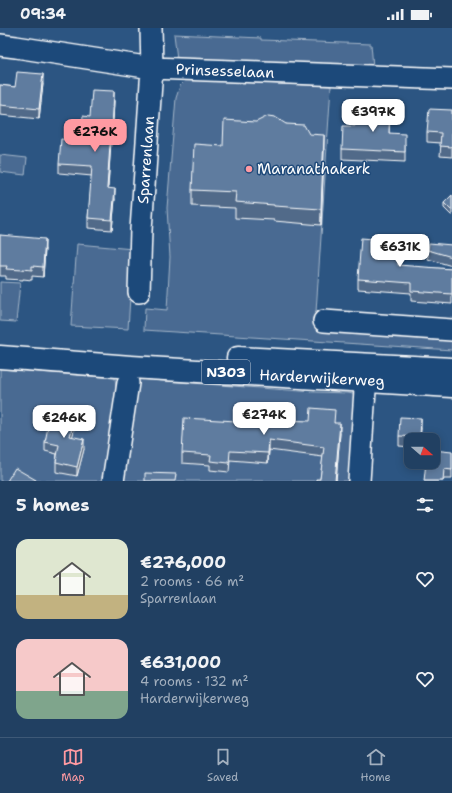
<!DOCTYPE html>
<meta charset="utf-8">
<style>
:root{--surface:#214062;--page:#294768;--text:#f1f3f6;--muted:#a2afbe;--line:#3e5977;--accent:#ff9aa2}
body{margin:0;font-family:"Shantell Sans",sans-serif;background:var(--page);color:var(--text);height:100vh;display:flex;flex-direction:column;font-size:15px;white-space:nowrap}
*{box-sizing:border-box;margin:0}
p{font-size:13px;color:var(--muted)}
.icon{flex:none;width:22px;height:22px;fill:none;stroke:currentColor;stroke-width:2;stroke-linecap:round;stroke-linejoin:round}
.map{position:relative;height:453px;overflow:hidden}
.side{display:flex;flex-direction:column;background:var(--surface);flex:1}
.side>*{flex:none}
.needle{width:26px;rotate:110deg}
.buttons{position:absolute;left:404px;top:405px;display:grid;gap:8px}
.buttons a{display:grid;place-items:center;width:36px;height:36px;border-radius:8px;background:var(--surface);box-shadow:0 2px 10px #0003,0 0 0 1px var(--line);font-size:20px}
.price{position:absolute;translate:-50% -34px;padding:0 9px;border-radius:8px;background:#fff;color:#222;font-size:13px;line-height:26px;filter:drop-shadow(0 1px 2px #0008)}
.price::after{content:'';position:absolute;left:50%;top:24px;width:12px;height:9px;margin-left:-6px;background:inherit;clip-path:polygon(0 0,100% 0,50% 100%)}
.price.selected{background:var(--accent);color:#111}
ul{padding:0;list-style:none}
li{display:flex;align-items:center;gap:12px;height:100px;padding:0 16px}
li span{display:grid;place-items:center;flex:none;width:112px;height:80px;border-radius:12px;color:#555}
li>.icon{margin-inline-start:auto}
span .icon{width:48px;height:48px;fill:#fffc;stroke-width:1}
li b{font-size:17px}
h2{display:flex;justify-content:space-between;align-items:center;height:48px;padding:0 16px;font-size:17px}
.status{display:flex;justify-content:space-between;align-items:center;height:28px;padding:0 20px;background:var(--surface);direction:ltr}
.status svg{height:11px;fill:currentColor}
.dock{display:flex;justify-content:space-around;align-items:center;height:56px;border-top:1px solid var(--line);background:var(--surface);font-size:11px;color:var(--muted)}
.dock a{display:grid;justify-items:center;gap:2px}
.dock .selected{color:var(--accent)}
.map>svg:first-child{display:block}
.green{fill:#486b92;stroke:#a4b5c8}
.lines{fill:none;stroke-linecap:round;stroke-linejoin:round}
.minor-casing{stroke:#fff;stroke-width:24}
.major-casing{stroke:#fff;stroke-width:25}
.minor{stroke:#1f4a7a;stroke-width:21}
.major{stroke:#1f4a7a;stroke-width:22}
.wall{fill:#516b89;stroke:#fff}
.shaded-wall{fill:#42576f;stroke:#fff}
.building{fill:#5e7c9f;stroke:#fff}
.poi-dot{fill:#ff9aa2;stroke:#1f4a7a;stroke-width:1.5}
.labels{text-anchor:middle;dominant-baseline:central;stroke-width:3;stroke-linejoin:round;paint-order:stroke}
.shield{fill:#1f4a7a;stroke:#bcc9d7;stroke-width:1}
.shield-label{font-size:14px;font-weight:bold;fill:#fff}
.street-label{font-size:15px;fill:#fff;stroke:#1f4a7a}
.poi-label{font-size:15px;fill:#fff;stroke:#1f4a7a;text-anchor:start}
</style>
<div class="status"><b>09:34</b><svg viewBox="0 0 49 12"><path d="M0 12V9h3v3zM5 12V6h3v6zM10 12V3h3v9zM15 12V0h3v12zM26 1h20v11H26zM47 4h2v5h-2z"/></svg></div>
<div class="map">
<svg width="452" height="453" viewBox="0 0 452 453">
<rect width="100%" height="100%" fill="#2c5582"/>
<filter id="ink" filterUnits="userSpaceOnUse"><feTurbulence type="fractalNoise" baseFrequency=".025" numOctaves="2"/><feDisplacementMap in="SourceGraphic" scale="8" xChannelSelector="R" yChannelSelector="G"/><feConvolveMatrix kernelMatrix="1 2 1 2 8 2 1 2 1" color-interpolation-filters="sRGB"/></filter>
<g filter="url(#ink)">
<path class="green" d="M174 6 261 10V12L371 16 373 39 177 31Z
M186 52 331 58 315 299 452 308V322L144 302 145 280 167 282 170 229 167 180 176 70 180 58Z
M0 127 27 130 25 147 0 144Z
M77 216 133 221 128 301 71 298Z
M0 254 20 255 16 294 0 293Z
M0 341 115 350 116 360 113 396 103 453H0Z
M137 351 314 364 348 365 358 367 352 453H124Z"/>
<g class="lines">
<defs>
<path id="minor" d="M0 17 16 19 152 40 452 51
M139 264 141 202 152 40 151 0
M324 293 452 302
M113 453 128 355
M359 453 365 362"/>
<path id="major" d="M0 329 131 339 452 358
M238 330 452 341"/>
</defs>
<use href="#minor" class="minor-casing"/>
<use href="#major" class="major-casing"/>
<use href="#minor" class="minor"/>
<use href="#major" class="major"/>
</g>
<path class="wall" d="M43 56 39 91 0 87V57L15 59Z
M114 73 112 113H111L108 160 115 171 112 202 88 200V190L92 148 59 145V136L81 112 90 89Z
M452 82V129L440 128 441 115 427 114V104Z
M390 89 389 105 405 116V134L342 131V121L355 98Z
M286 96 309 106 324 122 321 197 274 193V192L235 190V180L192 178V162L223 118Z
M452 167V188L444 180V175Z
M0 207 45 221 43 249 32 248V252L23 251V252L6 251V248H0Z
M452 217V238L428 231V222Z
M400 223 399 238 452 241V276L411 273V265L358 261V251Z
M281 392 335 395 340 405 336 453H316L320 451 323 429 269 422 268 435 230 432 229 444 210 442V437L182 435V425L254 394Z
M75 399 72 408 84 421 77 448 56 444V434L57 426 45 423V414Z
M421 400 420 412H411V419L399 418V408Z
M452 424V451H444L443 453H424Z"/>
<path class="shaded-wall" d="M43 46V56L39 91V81Z
M114 63V73L112 113V103Z
M111 103V113L107 170V160Z
M324 107V122L321 197V181Z
M115 161V171L112 202V192Z
M45 211V221L43 249V239Z
M400 213V223L398 247V237Z
M75 389V399L70 418V408Z
M421 390V400L420 412Z
M340 395V405L336 453H335Z
M84 411V421L77 448V439Z
M269 412V422L268 435V425Z"/>
<path class="building" d="M17 44 43 46 39 81 0 77V57L15 59Z
M92 62 114 63 112 103H111L107 160 115 161 112 192 88 190 92 138 59 136 61 111 81 112 83 88 90 89Z
M375 79H390L389 105 405 106V124L342 121 343 98H355V85L374 86Z
M429 81 452 82V119L440 118 441 105 427 104Z
M268 88 275 89 286 96 304 97 309 106 324 107 321 181 274 178V177L235 174 236 164 192 162 194 116 223 118 224 92 256 94Z
M452 167V183L444 175Z
M0 207 45 211 43 239 32 238V242L23 241V242L6 241 7 238H0Z
M361 210 400 213 398 237 452 241V266L411 263V255L358 251Z
M429 215 452 217V229L428 222Z
M258 377 281 378 280 392 310 393 311 380 335 382 334 395H340L335 453H316V451H320L324 419 269 412 268 425 230 423 229 435 210 433 211 427 182 425 184 390 254 394 255 390 258 391Z
M51 384 75 389 70 408 84 411 77 439 56 434 59 417 45 414Z
M400 389 421 390 420 409 399 408Z
M433 422 452 424V442L444 441 443 453H424L426 434H433Z
M15 440 36 452V453H7Z
M145 445 176 446 175 453H145Z"/>
</g>
<circle class="poi-dot" cx="249" cy="141" r="4"/>
<g class="labels">
<rect class="shield" x="202" y="332" width="48" height="24" rx="3"/>
<g class="shield-label">
<text x="226" y="344">N303</text>
</g>
<g class="street-label">
<text transform="translate(225 43) rotate(2)">Prinsesselaan</text>
<text transform="translate(146 132) rotate(-86)">Sparrenlaan</text>
<text transform="translate(322 350) rotate(3)">Harderwijkerweg</text>
</g>
<g class="poi-label">
<text x="257" y="141">Maranathakerk</text>
</g>
</g>
</svg>
<div class="buttons">
<a><svg class="needle" viewBox="-14 -14 28 28"><path d="M0-13l5 13h-10z" fill="#e53935"/><path d="M0 13l5-13h-10z" fill="#a2afbe"/></svg></a>
</div>
<b class="price" style="left:373px;top:105px">€397K</b>
<b class="price selected" style="left:95px;top:125px">€276K</b>
<b class="price" style="left:400px;top:240px">€631K</b>
<b class="price" style="left:264px;top:408px">€274K</b>
<b class="price" style="left:64px;top:411px">€246K</b>
</div>
<section class="side">
<h2>5 homes<svg class="icon" aria-label="filters" viewBox="0 0 24 24"><path d="M4 7h16M4 17h16"/><circle cx="9" cy="7" r="2"/><circle cx="15" cy="17" r="2"/></svg></h2>
<ul>
<li><span style="background:linear-gradient(#dfe7d0 70%,#c2b280 0)"><svg class="icon" aria-label="home" viewBox="0 0 24 24"><path d="M3 11l9-7 9 7M6 9v11h12V9"/></svg></span><div><b>€276,000</b><p>2 rooms · 66 m²</p><p>Sparrenlaan</p></div><svg class="icon" aria-label="heart" viewBox="0 0 24 24"><path d="M12 20l-8-8c-3-5 5-10 8-4 3-6 11-1 8 4z"/></svg></li>
<li><span style="background:linear-gradient(#f6c9c9 65%,#7fa58c 0)"><svg class="icon" aria-label="home" viewBox="0 0 24 24"><path d="M3 11l9-7 9 7M6 9v11h12V9"/></svg></span><div><b>€631,000</b><p>4 rooms · 132 m²</p><p>Harderwijkerweg</p></div><svg class="icon" aria-label="heart" viewBox="0 0 24 24"><path d="M12 20l-8-8c-3-5 5-10 8-4 3-6 11-1 8 4z"/></svg></li>
</ul>
</section>
<nav class="dock">
<a class="selected"><svg class="icon" aria-label="map" viewBox="0 0 24 24"><path d="M3 6l6-2 6 2 6-2v14l-6 2-6-2-6 2zM9 4v14M15 6v14"/></svg>Map</a>
<a><svg class="icon" aria-label="saved" viewBox="0 0 24 24"><path d="M7 4h10v16l-5-4-5 4z"/></svg>Saved</a>
<a><svg class="icon" aria-label="home" viewBox="0 0 24 24"><path d="M3 11l9-7 9 7M6 9v11h12V9"/></svg>Home</a>
</nav>
